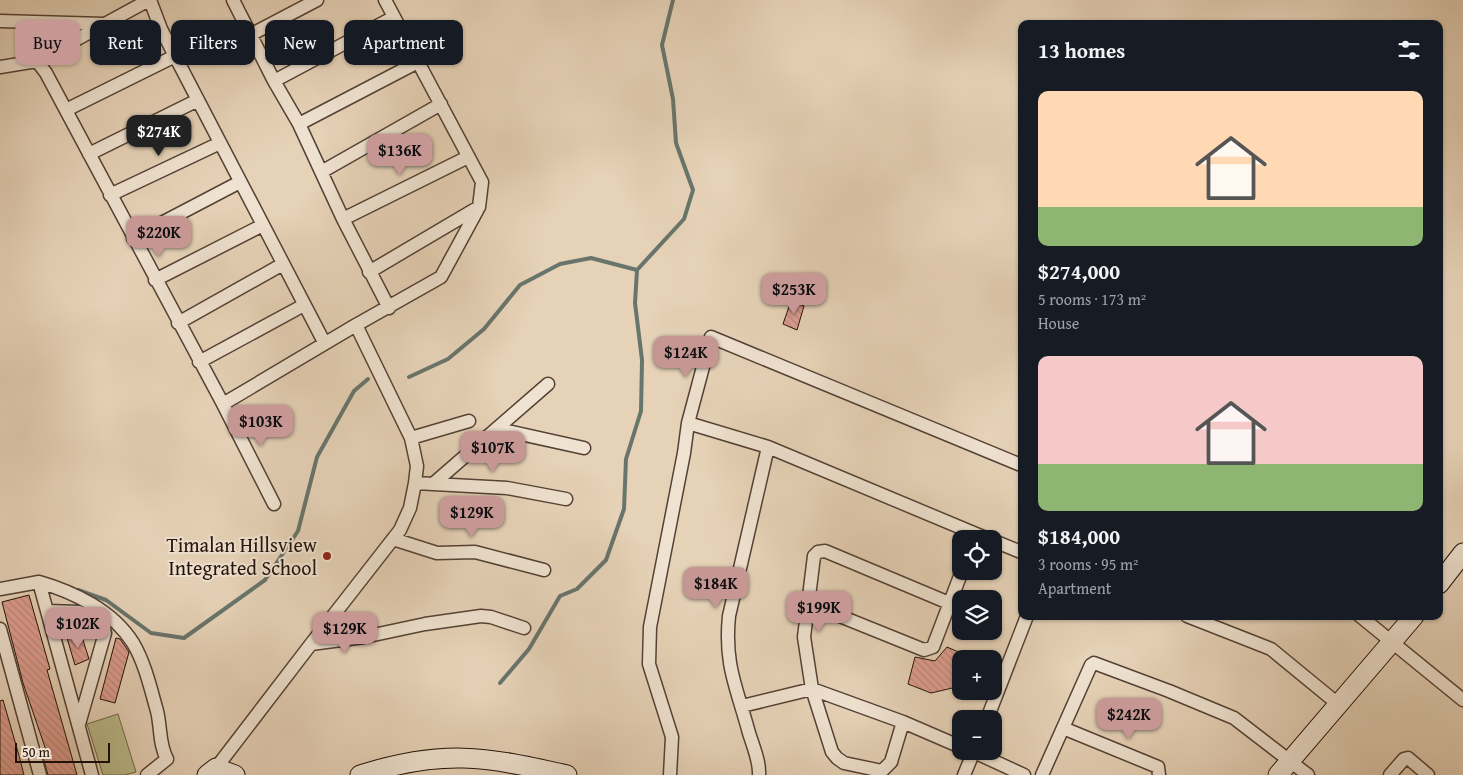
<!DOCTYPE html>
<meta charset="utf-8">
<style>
:root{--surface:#171b24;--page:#242831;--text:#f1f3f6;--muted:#9ea1a6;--accent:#c59692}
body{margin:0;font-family:"Gentium Book Plus",serif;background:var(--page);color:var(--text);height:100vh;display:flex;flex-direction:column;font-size:19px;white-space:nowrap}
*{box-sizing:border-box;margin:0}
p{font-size:16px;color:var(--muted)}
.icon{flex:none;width:28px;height:28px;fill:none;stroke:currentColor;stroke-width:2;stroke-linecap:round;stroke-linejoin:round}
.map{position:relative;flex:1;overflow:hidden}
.drawer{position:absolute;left:1018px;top:20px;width:425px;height:600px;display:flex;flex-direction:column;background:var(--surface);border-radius:10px;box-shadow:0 1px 4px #0004}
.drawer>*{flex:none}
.guide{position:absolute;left:15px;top:20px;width:475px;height:45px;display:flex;gap:10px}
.fabs{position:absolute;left:952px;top:530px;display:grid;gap:10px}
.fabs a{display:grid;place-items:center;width:50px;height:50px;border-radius:10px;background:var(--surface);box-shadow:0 1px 4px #0004;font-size:25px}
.scale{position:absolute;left:15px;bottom:12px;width:95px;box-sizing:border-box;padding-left:5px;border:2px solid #23110a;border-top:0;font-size:14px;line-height:18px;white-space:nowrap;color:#23110a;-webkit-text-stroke:4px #efe2d0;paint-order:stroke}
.price{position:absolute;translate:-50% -42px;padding:0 11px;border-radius:10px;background:var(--accent);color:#111;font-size:16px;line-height:32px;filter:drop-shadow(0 1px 2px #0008)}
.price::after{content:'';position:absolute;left:50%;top:30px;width:15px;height:11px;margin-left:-8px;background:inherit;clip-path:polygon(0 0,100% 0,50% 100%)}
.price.selected{background:#222;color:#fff}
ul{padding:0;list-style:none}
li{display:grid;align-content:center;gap:10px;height:265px;padding:0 20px}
li span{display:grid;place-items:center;height:155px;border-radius:10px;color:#555}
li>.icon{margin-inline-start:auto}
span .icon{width:90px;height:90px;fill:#fffc;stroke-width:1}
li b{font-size:21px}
h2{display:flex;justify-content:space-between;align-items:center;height:60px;padding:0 20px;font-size:21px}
.tag{padding:0 18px;border-radius:10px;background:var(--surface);box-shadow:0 1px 4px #0004;font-size:18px;line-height:45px}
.tag.selected{background:var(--accent);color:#111}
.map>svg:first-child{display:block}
.pitch{fill:#bbba8a;stroke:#6f664a}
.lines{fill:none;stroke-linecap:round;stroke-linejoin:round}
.stream{stroke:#68756c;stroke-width:4}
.building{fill:url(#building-back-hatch);stroke:#23110a}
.street-casing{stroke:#544135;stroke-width:15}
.secondary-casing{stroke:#23110a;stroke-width:21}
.street{stroke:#efe2d0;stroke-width:12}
.secondary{stroke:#efe2d0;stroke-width:19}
.poi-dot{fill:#8f2418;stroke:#efe2d0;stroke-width:2}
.labels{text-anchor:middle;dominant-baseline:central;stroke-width:4;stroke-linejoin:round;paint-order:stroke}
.poi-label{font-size:20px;fill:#23110a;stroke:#efe2d0;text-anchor:end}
</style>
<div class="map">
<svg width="1463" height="775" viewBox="0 0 1463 775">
<defs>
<pattern id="building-back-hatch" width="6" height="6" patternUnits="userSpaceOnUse" patternTransform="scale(1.25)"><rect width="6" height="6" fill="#de9e90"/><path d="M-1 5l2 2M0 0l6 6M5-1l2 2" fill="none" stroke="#be877b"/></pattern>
</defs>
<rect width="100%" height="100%" fill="#e6d2b7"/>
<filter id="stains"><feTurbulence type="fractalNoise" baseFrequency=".004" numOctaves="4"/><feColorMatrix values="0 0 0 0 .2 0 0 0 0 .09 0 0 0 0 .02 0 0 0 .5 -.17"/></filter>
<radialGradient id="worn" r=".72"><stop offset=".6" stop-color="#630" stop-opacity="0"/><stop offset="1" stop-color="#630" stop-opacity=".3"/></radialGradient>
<path class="pitch" d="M118 714 136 772 125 775H103L87 724Z"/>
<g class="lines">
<path class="stream" d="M409 377 448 359 484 329 520 285 560 264 591 258 637 270
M78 590 106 600 151 633 184 638 265 580 298 531 317 457 354 391 368 379
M500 683 529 649 560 596 577 589 606 560 624 509 626 459 641 411 642 360 635 303 637 270 684 219 693 190 676 143 673 99 662 45 673 0"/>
</g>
<path class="building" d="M791 301 804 306 797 330 783 324Z
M29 595 50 669 47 670 77 775H48L43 757 48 756 23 683 2 602Z
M81 634 89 659 75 665 67 638Z
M116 638 120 639 129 652 115 703 100 699Z
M947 647 961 653V686L931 693 908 684 915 657 935 661Z
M3 700 18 752 24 775H0V701Z"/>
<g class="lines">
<defs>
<path id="street" d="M150 0 161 29 324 342
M233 0 274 81 299 124 343 219 389 308
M0 21 104 24
M252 34 317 0
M37 61 149 0
M0 67 37 61 46 73 223 404 356 325
M274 81 394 17
M66 110 175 56
M299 124 416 63
M89 154 198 100
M323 171 441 104
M110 195 220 143
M343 219 468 157
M133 238 240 182
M369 272 479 207
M155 280 263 225
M178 323 283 264
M199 362 304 305
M223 404 274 504
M688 423 768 447 988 539
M498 429 584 448
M411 438 469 421
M415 483 507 488 566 499
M433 484 548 384
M393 539 437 553 475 552 544 570
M994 541 1021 552
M39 582C74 592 113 611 133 643 145 663 151 690 157 711 161 727 159 745 167 759L147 775
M0 589 39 582 92 775
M810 604 924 650 933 647 962 571
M48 611 79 612 103 629 105 633 79 724
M1187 616 1271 649 1338 704
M1360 616 1463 700
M0 629 40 775
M311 644 400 530 410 508 415 483 417 466 411 438 356 325 441 277 479 207 482 182 385 0
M742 706 812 689 903 722 961 747
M987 719 1027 616
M903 722 891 762 882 771 844 763 837 758 832 752 812 689 804 637 814 556 818 552 825 551 949 603
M1063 728 1158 767 1159 775
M972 751 1024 775
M216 768 311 644 364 637 425 624 481 616 491 617 524 628
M670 775 672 737 649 664 650 627 684 453 688 423 711 337 1021 465
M759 775C760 762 753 746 749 733 737 688 724 665 729 616L768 447
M964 775 974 751
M1042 775 1091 665 1094 663 1169 691 1234 718 1308 775
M1390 775 1404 759 1408 758 1428 775"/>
<path id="secondary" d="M1439 584 1463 553
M207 775 216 768 235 775
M360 775C443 749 484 756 567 775
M1278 775 1414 616"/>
</defs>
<use href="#street" class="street-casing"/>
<use href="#secondary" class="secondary-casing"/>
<use href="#street" class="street"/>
<use href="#secondary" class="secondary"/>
</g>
<circle class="poi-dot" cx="327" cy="556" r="5"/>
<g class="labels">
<g class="poi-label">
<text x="317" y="544">Timalan Hillsview<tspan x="317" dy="23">Integrated School</tspan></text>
</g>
</g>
<rect width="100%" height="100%" filter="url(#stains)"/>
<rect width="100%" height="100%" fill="url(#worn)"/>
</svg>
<div class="fabs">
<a><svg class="icon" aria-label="locate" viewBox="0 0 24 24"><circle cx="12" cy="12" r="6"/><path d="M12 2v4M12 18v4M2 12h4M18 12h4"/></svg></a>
<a><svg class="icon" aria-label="layers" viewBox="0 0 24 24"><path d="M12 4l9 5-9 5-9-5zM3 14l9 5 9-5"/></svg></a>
<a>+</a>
<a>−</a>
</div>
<div class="scale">50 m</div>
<b class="price selected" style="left:159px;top:157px">$274K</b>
<b class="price" style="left:400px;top:176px">$136K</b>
<b class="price" style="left:159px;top:258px">$220K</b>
<b class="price" style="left:794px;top:315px">$253K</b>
<b class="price" style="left:686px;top:378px">$124K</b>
<b class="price" style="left:261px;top:447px">$103K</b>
<b class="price" style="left:493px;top:473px">$107K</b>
<b class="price" style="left:472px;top:538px">$129K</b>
<b class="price" style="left:716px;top:609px">$184K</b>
<b class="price" style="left:819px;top:633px">$199K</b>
<b class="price" style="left:78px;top:649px">$102K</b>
<b class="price" style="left:345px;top:654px">$129K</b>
<b class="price" style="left:1129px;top:740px">$242K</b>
<div class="guide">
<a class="tag selected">Buy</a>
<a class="tag">Rent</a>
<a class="tag">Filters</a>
<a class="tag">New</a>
<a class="tag">Apartment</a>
</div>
<section class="drawer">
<h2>13 homes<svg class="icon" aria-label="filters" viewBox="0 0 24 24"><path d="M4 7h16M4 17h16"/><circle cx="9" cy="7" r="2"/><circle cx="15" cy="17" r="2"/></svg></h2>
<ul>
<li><span style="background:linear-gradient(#ffd9b3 75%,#8fb573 0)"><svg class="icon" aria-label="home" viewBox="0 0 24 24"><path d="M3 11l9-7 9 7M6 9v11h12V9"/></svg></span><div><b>$274,000</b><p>5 rooms · 173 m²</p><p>House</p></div></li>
<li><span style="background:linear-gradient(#f6c9c9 70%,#8fb573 0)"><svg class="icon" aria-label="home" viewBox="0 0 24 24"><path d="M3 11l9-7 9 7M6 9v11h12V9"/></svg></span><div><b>$184,000</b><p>3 rooms · 95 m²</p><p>Apartment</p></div></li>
</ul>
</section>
</div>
